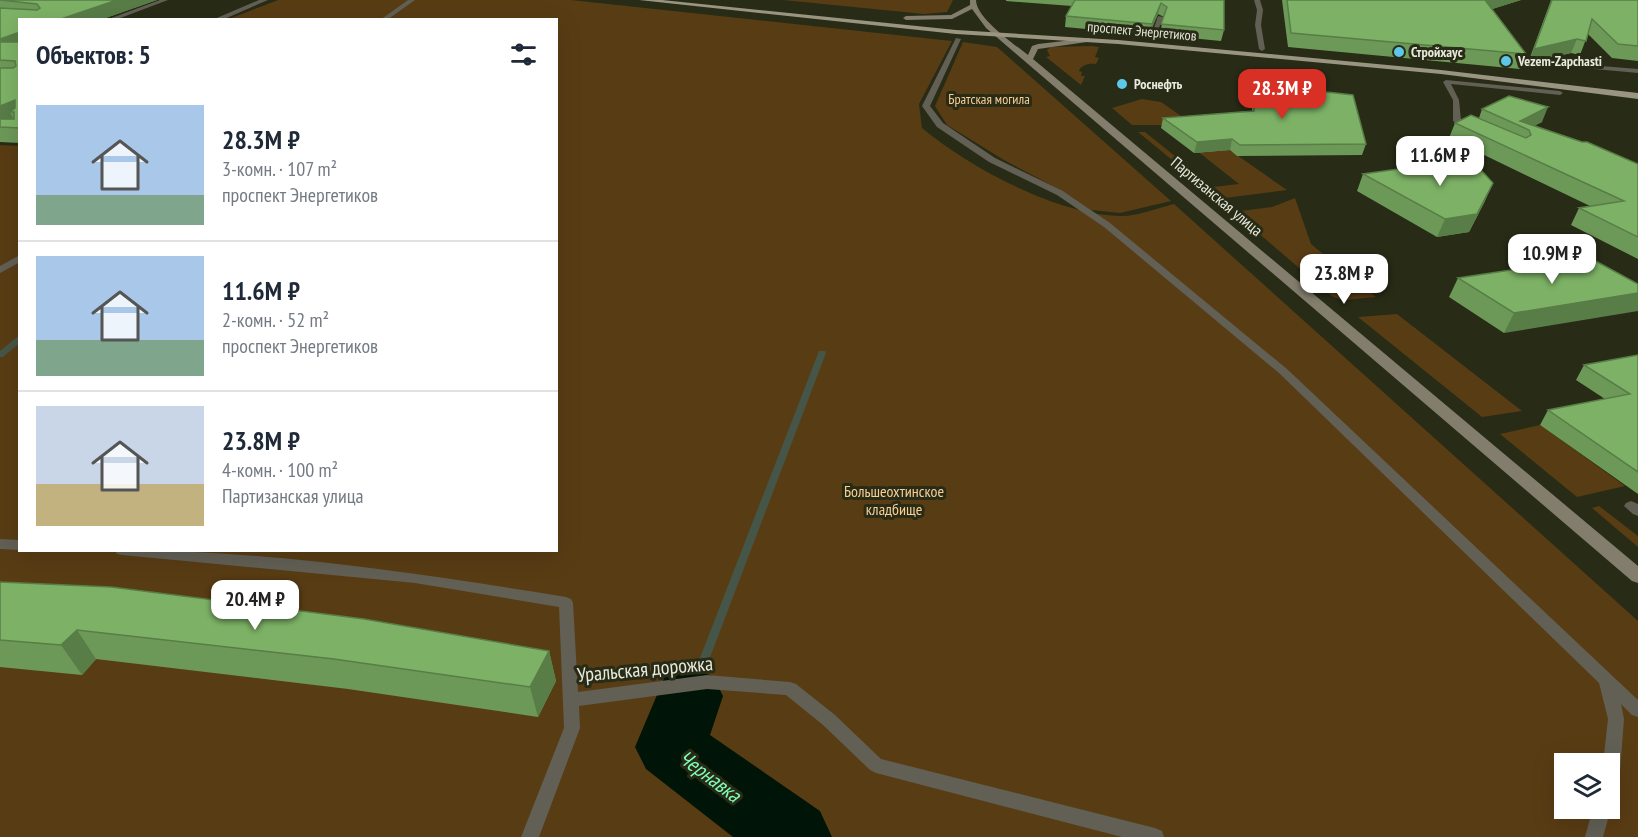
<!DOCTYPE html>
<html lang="ru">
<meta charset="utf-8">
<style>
:root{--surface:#fff;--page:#f2f2f3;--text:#1f2937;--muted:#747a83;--line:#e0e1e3;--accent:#d93025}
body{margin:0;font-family:"PT Sans Narrow",sans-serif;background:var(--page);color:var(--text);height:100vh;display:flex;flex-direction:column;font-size:22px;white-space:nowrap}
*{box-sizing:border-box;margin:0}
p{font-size:20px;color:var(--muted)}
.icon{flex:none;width:33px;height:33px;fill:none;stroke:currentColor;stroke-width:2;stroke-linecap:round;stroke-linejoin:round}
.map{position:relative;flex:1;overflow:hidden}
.drawer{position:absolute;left:18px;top:18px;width:540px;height:534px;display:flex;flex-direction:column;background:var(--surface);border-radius:0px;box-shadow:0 6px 24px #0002}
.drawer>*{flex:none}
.controls{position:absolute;left:1554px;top:753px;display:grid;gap:12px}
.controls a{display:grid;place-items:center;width:66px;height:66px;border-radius:0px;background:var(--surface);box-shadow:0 6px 24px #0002;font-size:30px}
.price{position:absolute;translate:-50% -51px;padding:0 14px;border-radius:12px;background:#fff;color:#222;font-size:20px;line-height:39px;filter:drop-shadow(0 2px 3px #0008)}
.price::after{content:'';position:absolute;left:50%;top:36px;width:18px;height:14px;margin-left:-9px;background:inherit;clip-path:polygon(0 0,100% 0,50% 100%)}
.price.current{background:var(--accent);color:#fff}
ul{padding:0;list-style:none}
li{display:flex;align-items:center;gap:18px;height:150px;padding:0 18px}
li+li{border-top:2px solid var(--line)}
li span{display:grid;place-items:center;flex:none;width:168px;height:120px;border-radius:0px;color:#555}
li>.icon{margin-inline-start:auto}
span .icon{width:72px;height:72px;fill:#fffc;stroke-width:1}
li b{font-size:26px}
h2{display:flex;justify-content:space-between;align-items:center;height:72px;padding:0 18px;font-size:26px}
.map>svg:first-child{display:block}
.green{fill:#583c14;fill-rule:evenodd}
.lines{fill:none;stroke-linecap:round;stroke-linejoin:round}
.stream{fill:#455547;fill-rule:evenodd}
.river{fill:#001507;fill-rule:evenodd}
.lane{fill:#625f55;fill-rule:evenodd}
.street{fill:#625f55;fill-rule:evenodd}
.secondary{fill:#827d6d;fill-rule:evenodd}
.primary{fill:#9a9580;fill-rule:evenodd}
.wall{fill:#6c9958}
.shaded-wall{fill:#587d47}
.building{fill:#7db266;stroke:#587d47;stroke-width:1.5}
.poi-dot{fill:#5cc7e8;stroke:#282b16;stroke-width:2}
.labels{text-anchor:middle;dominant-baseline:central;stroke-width:6;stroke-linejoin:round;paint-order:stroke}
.far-street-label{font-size:14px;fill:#e7eadc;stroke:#282b16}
.far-poi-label{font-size:14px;font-weight:bold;fill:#e7eadc;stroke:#282b16;text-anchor:start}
.far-park-label{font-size:14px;fill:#facd94;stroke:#282b16}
.street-label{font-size:16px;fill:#e7eadc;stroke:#282b16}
.park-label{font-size:16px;fill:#facd94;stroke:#282b16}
.near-street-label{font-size:20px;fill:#e7eadc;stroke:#282b16}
.near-water-label{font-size:21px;font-style:italic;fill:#7ffdb9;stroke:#282b16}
</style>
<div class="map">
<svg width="1638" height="837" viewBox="0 0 1638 837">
<rect width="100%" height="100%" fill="#282b16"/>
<path class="green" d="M278 0H571L952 41 919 104 922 128C970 168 1058 215 1121 216 1138 216 1158 208 1174 204L1638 621V837H0V145L20 146V550H556V20L229 19ZM1564 764H1610V808H1564Z
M783 0H953L947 12 924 14Z
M963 42 997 47 1171 201 1120 213 1091 210 1066 193 1004 160 947 125 935 106Z
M1092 46 1099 47 1095 57 1099 58 1096 64C1089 63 1081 65 1079 71L1082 72 1081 76H1085L1081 85 1046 57 1050 56 1047 50 1051 47Z
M1142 99 1161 102 1287 190 1217 199 1204 188 1239 184 1187 143 1177 125H1132L1112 108Z
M1138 132H1145L1201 177 1194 178Z
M1295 198 1311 244 1376 297 1344 300 1333 297 1236 214 1241 211 1272 207Z
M1397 314 1522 411 1482 417 1358 317Z
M1540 425 1625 486 1577 497 1500 434Z
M1599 506 1638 536V547L1592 508Z"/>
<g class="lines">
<path class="stream" d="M17 337H20V343L3 357H0V351Z
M819 351H825L826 353 706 668 705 671 701 672 697 671 696 668Z"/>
<path class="river" d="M689 668 713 676 723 696 710 735 820 811 832 837H733L646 769 635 747 665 676Z"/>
<path class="lane" d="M160 0H168L115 20H106Z
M408 0H415L387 20H380Z
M1254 0H1260L1263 10 1261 25 1265 49 1262 51 1259 49 1255 25 1257 10Z
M1158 16 1163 17 1155 39 1150 40Z
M956 38 961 39 930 106 943 123 995 158 1063 191 1110 223 1287 369 1638 700V717L1632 715 1621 704 1624 719 1619 785 1616 791 1610 793V764H1603L1608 719 1599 683 1279 373 1104 227 1057 195 989 162 937 127 922 106Z
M1564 63 1638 69V73L1562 66V64Z
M1446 80 1560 91 1563 93 1560 95 1451 84 1459 100 1461 120 1474 126V130H1471L1453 121V100L1443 82Z
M20 255V262L0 273V266Z
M1631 501 1638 504V516L1633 514 1624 506 1626 503Z
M0 539 20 540V550L0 549Z
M115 550C266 550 417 573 566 597L571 599 573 603 578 692 707 675 790 682 796 684 835 715 881 759 1155 828 1162 831 1164 837H1122L876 773 870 770 823 725 786 695 707 689 579 706 580 728 539 837H521L564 728 559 607 415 583 122 555 117 554Z
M1610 804 1611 808 1603 837H1585L1593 808H1610Z"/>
<path class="street" d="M259 0H268L222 20H212Z"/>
<path class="secondary" d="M970 0H976C976 18 1014 44 1028 55L1032 46 1038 44 1090 38 1087 42 1038 49 1033 59 1638 566V583L1632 581 986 28 972 9 952 19 906 20 903 18 906 16 951 15 970 5Z"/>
<path class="primary" d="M639 0H662L956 30 1118 40 1441 70 1638 93V99L1441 74 1118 44 956 34Z"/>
</g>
<path class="wall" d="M0 0H157L100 20H20V143L0 142Z
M1006 0H1224V30L1221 41 1159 35 1164 17 1158 14 1149 35 1065 27 1066 16 1072 6 1006 1Z
M1282 0H1521L1492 9 1526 54 1520 69 1288 47Z
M1551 0H1638V61L1612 58 1588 34 1580 55 1571 53 1528 63Z
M1255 84 1366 144 1362 155 1237 156 1230 150 1194 153 1161 128 1163 118 1252 111V94Z
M1482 109 1542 122 1534 126 1638 164V259L1571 225 1579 208 1590 206 1449 138 1455 123 1479 118Z
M1363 174 1485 201 1469 232 1437 237 1357 191Z
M1590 258 1504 333 1449 297 1458 278Z
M1638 355V494L1540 425 1548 410 1605 399 1576 380 1584 365Z
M0 582 549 651 556 681 538 717 348 689 96 659 82 675 0 667Z"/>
<path class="shaded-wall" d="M117 0H157L100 20H58Z
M1485 0H1521L1480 13Z
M1161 3 1158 14 1149 35 1152 24Z
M20 32V47L0 54V39Z
M1577 39 1571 53 1528 63 1534 49Z
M15 100 20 110 14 112H10L13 118 0 124V106Z
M1548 107 1542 122 1527 129 1520 121Z
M1232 139 1230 150 1194 153 1197 142Z
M1493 183 1485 201 1469 232 1437 237 1445 219Z
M1638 293V311L1504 333 1514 313Z
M77 630 96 659 82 675 61 645Z
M549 651 556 681 538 717 530 687Z"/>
<path class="building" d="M0 0H117L58 20H20V32L0 39V8L37 10 40 8 37 4Z
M1075 0H1224V30L1161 24 1167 7 1161 3 1152 24 1066 16Z
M1287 0H1485L1526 54 1291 33Z
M1552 0H1638V46L1618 44 1592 19 1586 41 1577 39 1534 49Z
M0 42H20V128L0 127V119H14V112H10L15 108V100L0 106V68H13L16 66 15 61 0 60Z
M1255 84 1353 95 1366 144 1240 145 1232 139 1197 142 1163 118 1254 111Z
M1509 96 1548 107 1520 121 1582 142H1587L1638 164V237L1579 208 1624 201 1455 123 1471 115 1526 138 1531 135 1529 130 1482 109Z
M1471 159 1493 183 1477 214 1445 219 1363 174Z
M1590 258 1638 284V293L1514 313 1458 278Z
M1638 355V472L1548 410 1630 394 1584 365Z
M0 582 111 587 364 619 549 651 530 687 334 659 77 630 61 645 0 640Z"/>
<g class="poi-dot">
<circle cx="1399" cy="52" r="6"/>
<circle cx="1506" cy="61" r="6"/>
<circle cx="1122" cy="84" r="6"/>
</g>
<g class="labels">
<g class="far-street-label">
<text transform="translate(1142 31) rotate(5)">проспект Энергетиков</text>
</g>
<g class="far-poi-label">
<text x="1411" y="52">Стройхаус</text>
<text x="1518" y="61">Vezem-Zapchasti</text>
<text x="1134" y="84">Роснефть</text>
</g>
<g class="far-park-label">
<text x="989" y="99">Братская могила</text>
</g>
<g class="street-label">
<text transform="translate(1217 196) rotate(40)">Партизанская улица</text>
</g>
<g class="park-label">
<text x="894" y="491">Большеохтинское<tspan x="894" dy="18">кладбище</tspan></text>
</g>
<g class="near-street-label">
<text transform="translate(645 669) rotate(-5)">Уральская дорожка</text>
</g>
<g class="near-water-label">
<text transform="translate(710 776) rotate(37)">Чернавка</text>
</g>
</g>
</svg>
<div class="controls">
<a><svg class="icon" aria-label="layers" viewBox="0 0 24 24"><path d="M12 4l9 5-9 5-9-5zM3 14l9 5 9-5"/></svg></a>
</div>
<b class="price current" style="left:1282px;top:120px">28.3M ₽</b>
<b class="price" style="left:1440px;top:187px">11.6M ₽</b>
<b class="price" style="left:1552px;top:285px">10.9M ₽</b>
<b class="price" style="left:1344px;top:305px">23.8M ₽</b>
<b class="price" style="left:255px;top:631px">20.4M ₽</b>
<section class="drawer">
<h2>Объектов: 5<svg class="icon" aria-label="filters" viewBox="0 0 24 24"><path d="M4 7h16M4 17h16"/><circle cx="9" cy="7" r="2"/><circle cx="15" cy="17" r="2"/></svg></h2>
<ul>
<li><span style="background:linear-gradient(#a9c7e8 75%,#7fa58c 0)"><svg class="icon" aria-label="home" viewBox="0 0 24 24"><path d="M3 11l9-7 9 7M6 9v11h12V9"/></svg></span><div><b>28.3M ₽</b><p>3-комн. · 107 m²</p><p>проспект Энергетиков</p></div></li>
<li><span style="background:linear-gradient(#a9c7e8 70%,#7fa58c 0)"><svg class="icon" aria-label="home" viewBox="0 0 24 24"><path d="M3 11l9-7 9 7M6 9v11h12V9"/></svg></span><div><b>11.6M ₽</b><p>2-комн. · 52 m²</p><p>проспект Энергетиков</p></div></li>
<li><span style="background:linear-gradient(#c9d6e8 65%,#c2b280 0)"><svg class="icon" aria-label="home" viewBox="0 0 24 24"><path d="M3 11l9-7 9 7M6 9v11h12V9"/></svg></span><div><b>23.8M ₽</b><p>4-комн. · 100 m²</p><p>Партизанская улица</p></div></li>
</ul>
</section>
</div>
